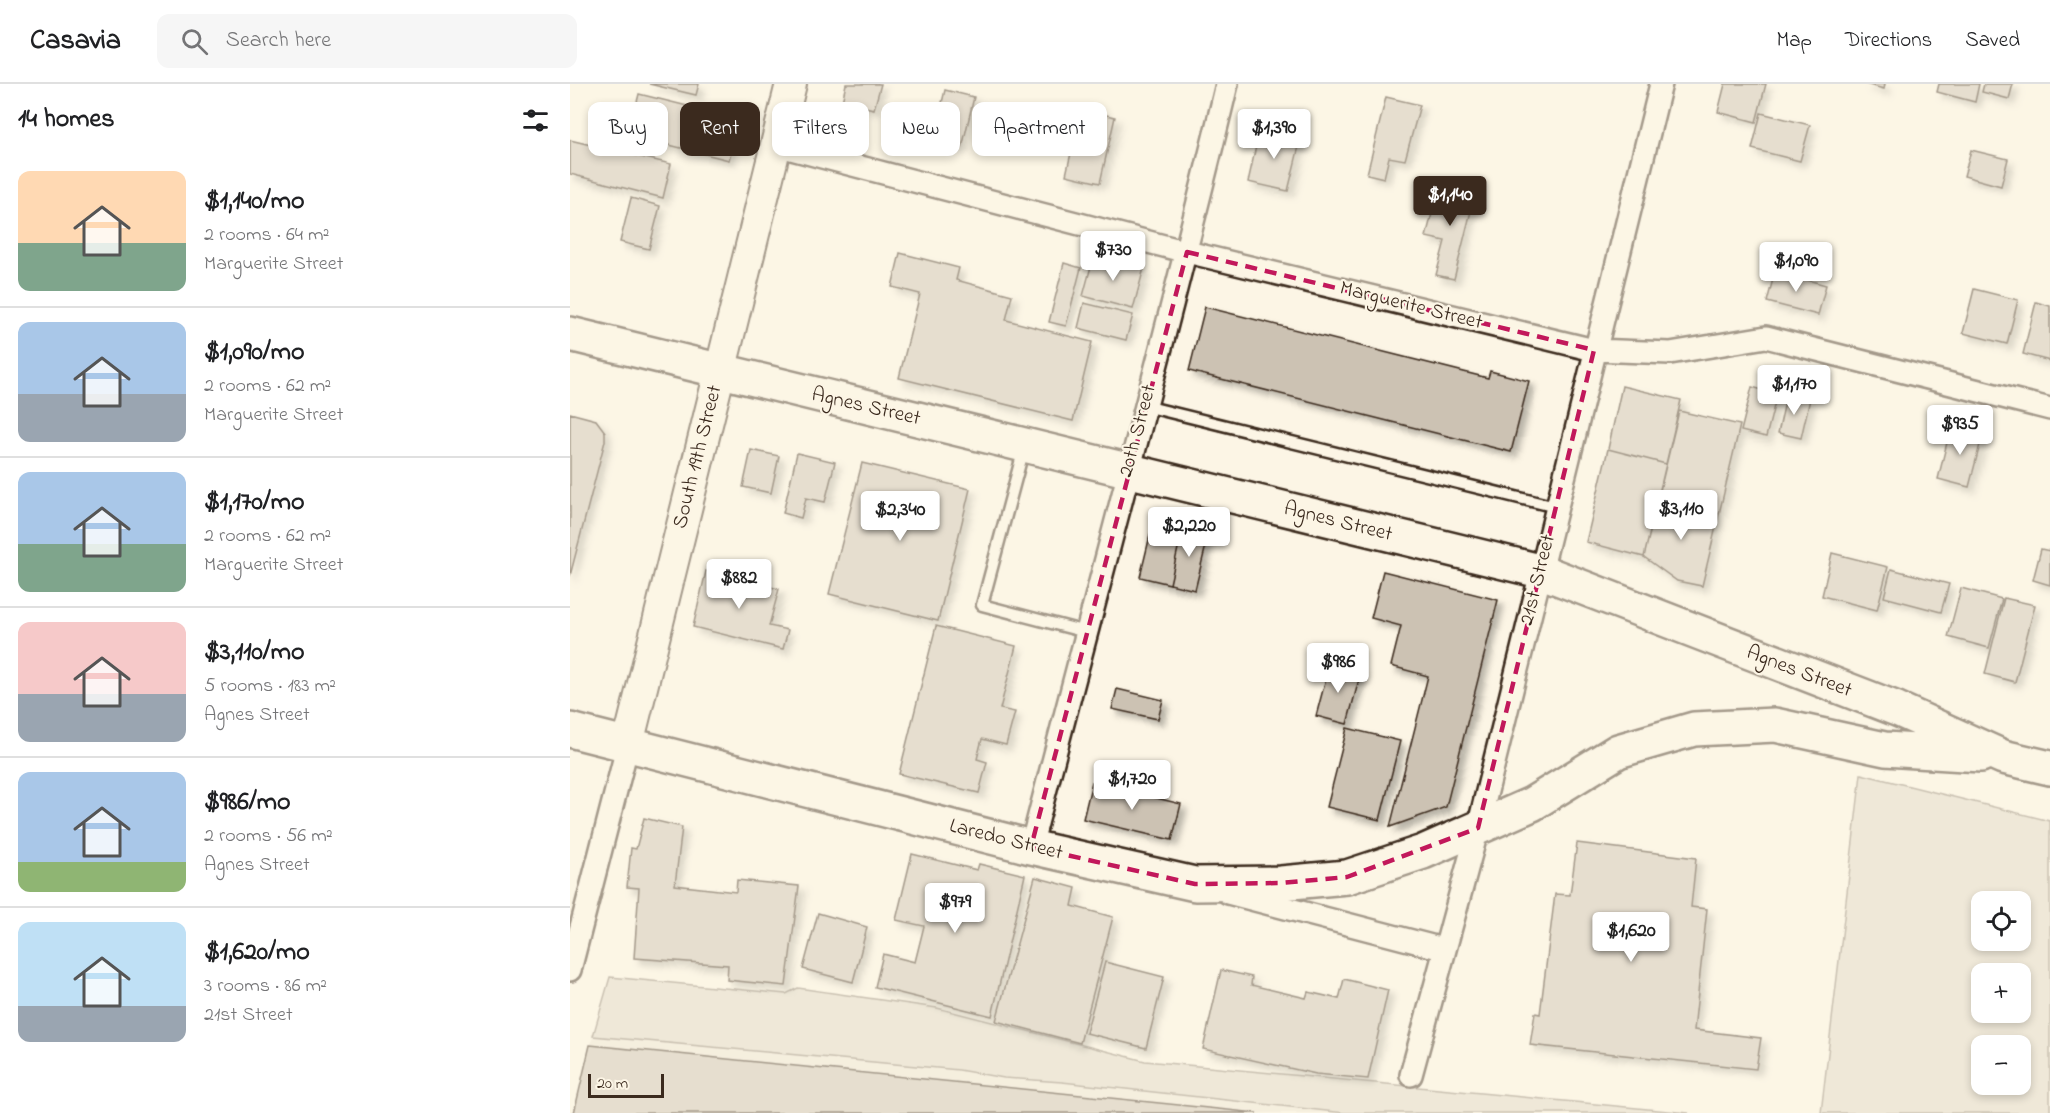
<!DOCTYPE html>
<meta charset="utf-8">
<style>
:root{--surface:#fff;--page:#f6f6f6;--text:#202124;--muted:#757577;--line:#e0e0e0;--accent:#3b2a1e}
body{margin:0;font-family:"Indie Flower",sans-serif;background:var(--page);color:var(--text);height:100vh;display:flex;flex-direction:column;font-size:22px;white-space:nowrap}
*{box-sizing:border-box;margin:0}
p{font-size:20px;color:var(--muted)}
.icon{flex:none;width:33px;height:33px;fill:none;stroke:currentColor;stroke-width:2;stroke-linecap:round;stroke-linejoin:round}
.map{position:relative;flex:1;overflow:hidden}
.sheet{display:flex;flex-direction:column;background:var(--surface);width:570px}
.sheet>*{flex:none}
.top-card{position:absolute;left:18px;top:18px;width:570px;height:54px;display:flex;gap:12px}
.fabs{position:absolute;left:1401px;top:807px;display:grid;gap:12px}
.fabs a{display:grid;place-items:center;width:60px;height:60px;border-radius:12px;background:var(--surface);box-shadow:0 3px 9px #0003;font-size:30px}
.scale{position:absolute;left:18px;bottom:15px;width:76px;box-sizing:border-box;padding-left:6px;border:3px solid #3b2a1e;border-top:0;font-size:16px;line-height:21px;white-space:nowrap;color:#3b2a1e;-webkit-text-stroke:4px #fcf5e5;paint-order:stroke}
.price{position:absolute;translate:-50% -51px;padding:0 14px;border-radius:6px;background:#fff;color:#222;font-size:20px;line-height:39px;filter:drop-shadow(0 2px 3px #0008)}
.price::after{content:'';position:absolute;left:50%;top:36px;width:18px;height:14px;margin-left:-9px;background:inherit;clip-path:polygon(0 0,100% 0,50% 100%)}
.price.selected{background:var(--accent);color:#fff}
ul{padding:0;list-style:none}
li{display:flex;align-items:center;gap:18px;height:150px;padding:0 18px}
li+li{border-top:2px solid var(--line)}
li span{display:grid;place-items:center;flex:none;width:168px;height:120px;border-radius:12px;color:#555}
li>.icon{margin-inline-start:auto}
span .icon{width:72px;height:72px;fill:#fffc;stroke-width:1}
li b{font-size:26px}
h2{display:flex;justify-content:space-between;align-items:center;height:72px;padding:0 18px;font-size:26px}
.tag{padding:0 21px;border-radius:12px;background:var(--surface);box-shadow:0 3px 9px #0003;font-size:21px;line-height:54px}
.tag.selected{background:var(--accent);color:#fff}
header{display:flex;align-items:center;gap:36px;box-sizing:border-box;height:84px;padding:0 30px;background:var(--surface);border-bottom:2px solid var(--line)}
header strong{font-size:28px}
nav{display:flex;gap:33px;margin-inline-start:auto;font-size:21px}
.search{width:420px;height:54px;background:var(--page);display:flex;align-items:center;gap:15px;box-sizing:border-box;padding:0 21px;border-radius:12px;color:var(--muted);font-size:22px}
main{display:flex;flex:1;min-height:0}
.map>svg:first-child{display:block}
.built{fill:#eee6d6}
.green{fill:#e0d8c8;stroke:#8e8173;stroke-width:1.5;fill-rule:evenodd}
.building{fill:#ccc2b3;stroke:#3b2a1e;stroke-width:1.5;filter:url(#shadow)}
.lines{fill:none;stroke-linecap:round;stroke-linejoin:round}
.lane-casing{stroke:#3b2a1e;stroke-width:15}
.street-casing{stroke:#3b2a1e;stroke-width:26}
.secondary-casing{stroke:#3b2a1e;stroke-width:34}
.primary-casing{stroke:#3b2a1e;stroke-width:38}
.lane{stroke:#fcf5e5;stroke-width:10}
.street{stroke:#fcf5e5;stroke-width:21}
.secondary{stroke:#fcf5e5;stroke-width:30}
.primary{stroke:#fcf5e5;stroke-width:33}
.marked{fill:none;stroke:#c2185b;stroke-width:4.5;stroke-dasharray:12 8;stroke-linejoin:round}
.labels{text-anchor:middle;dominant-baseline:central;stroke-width:4.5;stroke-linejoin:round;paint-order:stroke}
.street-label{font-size:21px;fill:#3b2a1e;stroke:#fcf5e5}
</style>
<header>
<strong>Casavia</strong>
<div class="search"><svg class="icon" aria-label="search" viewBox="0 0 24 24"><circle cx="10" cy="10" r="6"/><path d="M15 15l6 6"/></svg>Search here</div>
<nav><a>Map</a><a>Directions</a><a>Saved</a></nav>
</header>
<main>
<section class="sheet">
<h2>14 homes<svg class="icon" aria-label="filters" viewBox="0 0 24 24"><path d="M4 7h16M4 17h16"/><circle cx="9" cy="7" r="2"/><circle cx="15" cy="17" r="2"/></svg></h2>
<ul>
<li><span style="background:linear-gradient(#ffd9b3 60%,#7fa58c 0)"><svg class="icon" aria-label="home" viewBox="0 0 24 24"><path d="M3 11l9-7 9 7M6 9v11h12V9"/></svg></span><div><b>$1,140/mo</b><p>2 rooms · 64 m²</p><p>Marguerite Street</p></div></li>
<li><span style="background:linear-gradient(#a9c7e8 60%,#9aa5b1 0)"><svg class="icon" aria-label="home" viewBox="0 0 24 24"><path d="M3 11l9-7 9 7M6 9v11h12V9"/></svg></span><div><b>$1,090/mo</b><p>2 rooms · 62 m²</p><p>Marguerite Street</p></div></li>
<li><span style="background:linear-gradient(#a9c7e8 60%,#7fa58c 0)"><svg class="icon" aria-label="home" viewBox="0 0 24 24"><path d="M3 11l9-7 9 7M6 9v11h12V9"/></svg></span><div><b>$1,170/mo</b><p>2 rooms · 62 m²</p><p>Marguerite Street</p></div></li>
<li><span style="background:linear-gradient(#f6c9c9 60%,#9aa5b1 0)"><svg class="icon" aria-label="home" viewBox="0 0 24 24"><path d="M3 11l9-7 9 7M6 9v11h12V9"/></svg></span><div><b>$3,110/mo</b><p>5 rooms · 183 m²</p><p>Agnes Street</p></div></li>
<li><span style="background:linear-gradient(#a9c7e8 75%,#8fb573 0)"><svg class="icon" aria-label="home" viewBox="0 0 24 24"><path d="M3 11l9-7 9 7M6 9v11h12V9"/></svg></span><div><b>$986/mo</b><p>2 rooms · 56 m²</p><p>Agnes Street</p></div></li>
<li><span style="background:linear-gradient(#bfe0f5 70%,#9aa5b1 0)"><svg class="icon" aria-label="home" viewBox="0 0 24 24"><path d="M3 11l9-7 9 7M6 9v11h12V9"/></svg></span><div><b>$1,620/mo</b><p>3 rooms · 86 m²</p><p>21st Street</p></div></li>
</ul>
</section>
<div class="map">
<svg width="1480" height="1029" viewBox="0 0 1480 1029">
<defs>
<filter id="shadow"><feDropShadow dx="5.5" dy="5.5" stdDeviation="3" flood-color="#0004"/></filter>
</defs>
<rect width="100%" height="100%" fill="#fcf5e5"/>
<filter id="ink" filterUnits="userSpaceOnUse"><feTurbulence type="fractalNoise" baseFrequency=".0167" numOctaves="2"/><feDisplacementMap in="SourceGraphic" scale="12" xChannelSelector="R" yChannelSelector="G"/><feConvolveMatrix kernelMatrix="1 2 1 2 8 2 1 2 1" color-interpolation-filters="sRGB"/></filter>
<g filter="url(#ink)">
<path class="built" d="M23 952 389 986 434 994 492 998 775 1029H3Z"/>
<path class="green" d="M1291 690 1480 737V1029H1251ZM1412 818H1450V856H1412ZM1412 890H1450V928H1412ZM1412 962H1450V1000H1412Z
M40 893 216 910 228 904 367 924 575 977 1119 1029H775L492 998 434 994 389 986 23 952Z"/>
<path class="building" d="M79 0H129L126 11Z
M276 0H311L304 25 272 18Z
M1155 0H1196L1186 38 1148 28Z
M1295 0H1315L1314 5Z
M1369 0H1409L1405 18 1367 8Z
M1414 0H1443L1439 15 1412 8Z
M375 6 404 13 392 64 363 57Z
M69 10 170 35 159 76 79 56 84 36 64 30Z
M816 13 850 21 835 76 819 73 814 94 797 90Z
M511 25 545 33 530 99 496 91Z
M1191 29 1240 41 1230 77 1182 65Z
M690 44 731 54 718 107 678 98Z
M0 56 101 80 93 114 0 90Z
M1401 66 1438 75 1431 102 1394 92Z
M869 102 905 111 884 195 866 191 875 157 856 153Z
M61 114 90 122 79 165 50 158Z
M330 169 389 184 386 196 442 211 436 236 522 258 503 337 329 294 350 210 322 203Z
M524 171 574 184 563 225 513 212Z
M494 179 511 184 496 242 479 238Z
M1205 187 1256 201 1248 231 1197 218Z
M1404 205 1448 216 1437 260 1393 249Z
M1466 218 1480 222V277L1453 270Z
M514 219 563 231 556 256 508 244Z
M635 223 918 294 920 287 959 297 941 368 619 287Z
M1052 302 1111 316 1096 380 1038 365Z
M1182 303 1207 310 1196 353 1171 347Z
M1217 309 1240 315 1231 354 1208 349Z
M1109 327 1170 341 1149 430 1088 415Z
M0 329 26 336 35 348V357L0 492Z
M1381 342 1413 349 1399 403 1368 395Z
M1038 365 1096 380 1074 473 1016 458Z
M181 366 209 372 201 409 173 403Z
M227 369 265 378 255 418 236 414 231 434 213 429Z
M292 379 400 405 368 537 259 510Z
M1088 415 1149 430 1132 502 1107 497 1074 473Z
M584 435 613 442 600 500 570 493Z
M613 442 639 449 625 506 600 500Z
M1471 465 1480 467V501L1463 496Z
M1262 469 1318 483 1307 526 1252 512Z
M1321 485 1379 500 1371 528 1314 513Z
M136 487 209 505 199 542 218 546 213 565 123 543Z
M813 487 928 516 876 723 820 743 858 592 821 582 831 542 801 534Z
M1391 504 1432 515 1419 564 1378 553Z
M1434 514 1465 521 1445 598 1415 590Z
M366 542 446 562 430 625 445 628 436 661 412 655 407 675 417 678 409 709 329 690Z
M760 579 791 588 777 640 746 632Z
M547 605 593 616 588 635 542 625Z
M777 644 830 657 810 736 757 723Z
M522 698 611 720 602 756 513 735Z
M74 734 112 743 105 801 166 808 167 796 229 802 216 902 157 896 158 881 64 874 69 804 57 803 61 764 66 765Z
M1007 759 1126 774 1121 823 1137 825 1124 946 1191 954 1186 985 960 961 965 929 970 930 985 810 1000 811Z
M342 770 407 786 409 780 455 791 422 932 305 903 313 870 345 878 354 842 326 836Z
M465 793 506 804 502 822 543 833 510 959 426 937Z
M248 829 297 843 283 898 233 885Z
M535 878 594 893 576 964 516 949Z
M651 886 682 893 681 901 736 914 738 908 769 915 774 895 818 906 798 995 746 990 633 965Z
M20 961 687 1029H4Z"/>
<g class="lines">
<defs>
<path id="lane" d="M575 322 986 423
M454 364 412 521 516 548"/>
<path id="street" d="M206 61 617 168 1024 266 1100 269 1196 253 1480 325
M461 763C526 509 596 255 657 0
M658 809 873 865
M0 886 58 660
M841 991 908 744 1091 0"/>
<path id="secondary" d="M58 660 221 0"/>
<path id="primary" d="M0 250 970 487 1327 625 1433 673 1480 684
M0 646 461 763 625 800 711 799 777 793 853 768 962 720 1048 667 1124 645 1205 641 1315 665 1411 671"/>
</defs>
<use href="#lane" class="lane-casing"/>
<use href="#street" class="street-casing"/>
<use href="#secondary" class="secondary-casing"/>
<use href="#primary" class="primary-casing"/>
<use href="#lane" class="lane"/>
<use href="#street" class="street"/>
<use href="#secondary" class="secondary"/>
<use href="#primary" class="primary"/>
</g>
</g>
<path d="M0 0H1480V1029H0ZM617 168 1024 266 908 744 777 793 711 799 625 800 461 763Z" fill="#fcf5e5" fill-opacity=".55" fill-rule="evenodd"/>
<path class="marked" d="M617 168 1024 266 908 744 777 793 711 799 625 800 461 763Z"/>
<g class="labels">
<g class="street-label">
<text transform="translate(841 222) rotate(14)">Marguerite Street</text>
<text transform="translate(296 323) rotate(13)">Agnes Street</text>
<text transform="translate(568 347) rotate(-75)">20th Street</text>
<text transform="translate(128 373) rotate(-76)">South 19th Street</text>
<text transform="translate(768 438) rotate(14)">Agnes Street</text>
<text transform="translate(968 496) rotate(-76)">21st Street</text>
<text transform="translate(1229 588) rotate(21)">Agnes Street</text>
<text transform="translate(436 756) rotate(14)">Laredo Street</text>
</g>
</g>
</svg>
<div class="fabs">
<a><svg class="icon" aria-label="locate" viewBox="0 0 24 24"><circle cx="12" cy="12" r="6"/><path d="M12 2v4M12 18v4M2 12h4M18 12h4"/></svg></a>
<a>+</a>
<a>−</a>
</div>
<div class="scale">20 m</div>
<b class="price" style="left:704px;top:76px">$1,390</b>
<b class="price selected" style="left:880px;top:143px">$1,140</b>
<b class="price" style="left:543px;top:198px">$730</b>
<b class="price" style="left:1226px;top:209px">$1,090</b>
<b class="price" style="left:1224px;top:332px">$1,170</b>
<b class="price" style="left:1390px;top:372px">$935</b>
<b class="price" style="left:1111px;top:457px">$3,110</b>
<b class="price" style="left:330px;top:458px">$2,340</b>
<b class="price" style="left:619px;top:474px">$2,220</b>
<b class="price" style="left:169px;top:526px">$882</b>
<b class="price" style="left:768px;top:610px">$986</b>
<b class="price" style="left:562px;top:727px">$1,720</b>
<b class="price" style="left:385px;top:850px">$979</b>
<b class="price" style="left:1061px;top:879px">$1,620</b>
<div class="top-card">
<a class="tag">Buy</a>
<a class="tag selected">Rent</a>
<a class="tag">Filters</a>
<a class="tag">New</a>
<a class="tag">Apartment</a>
</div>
</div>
</main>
